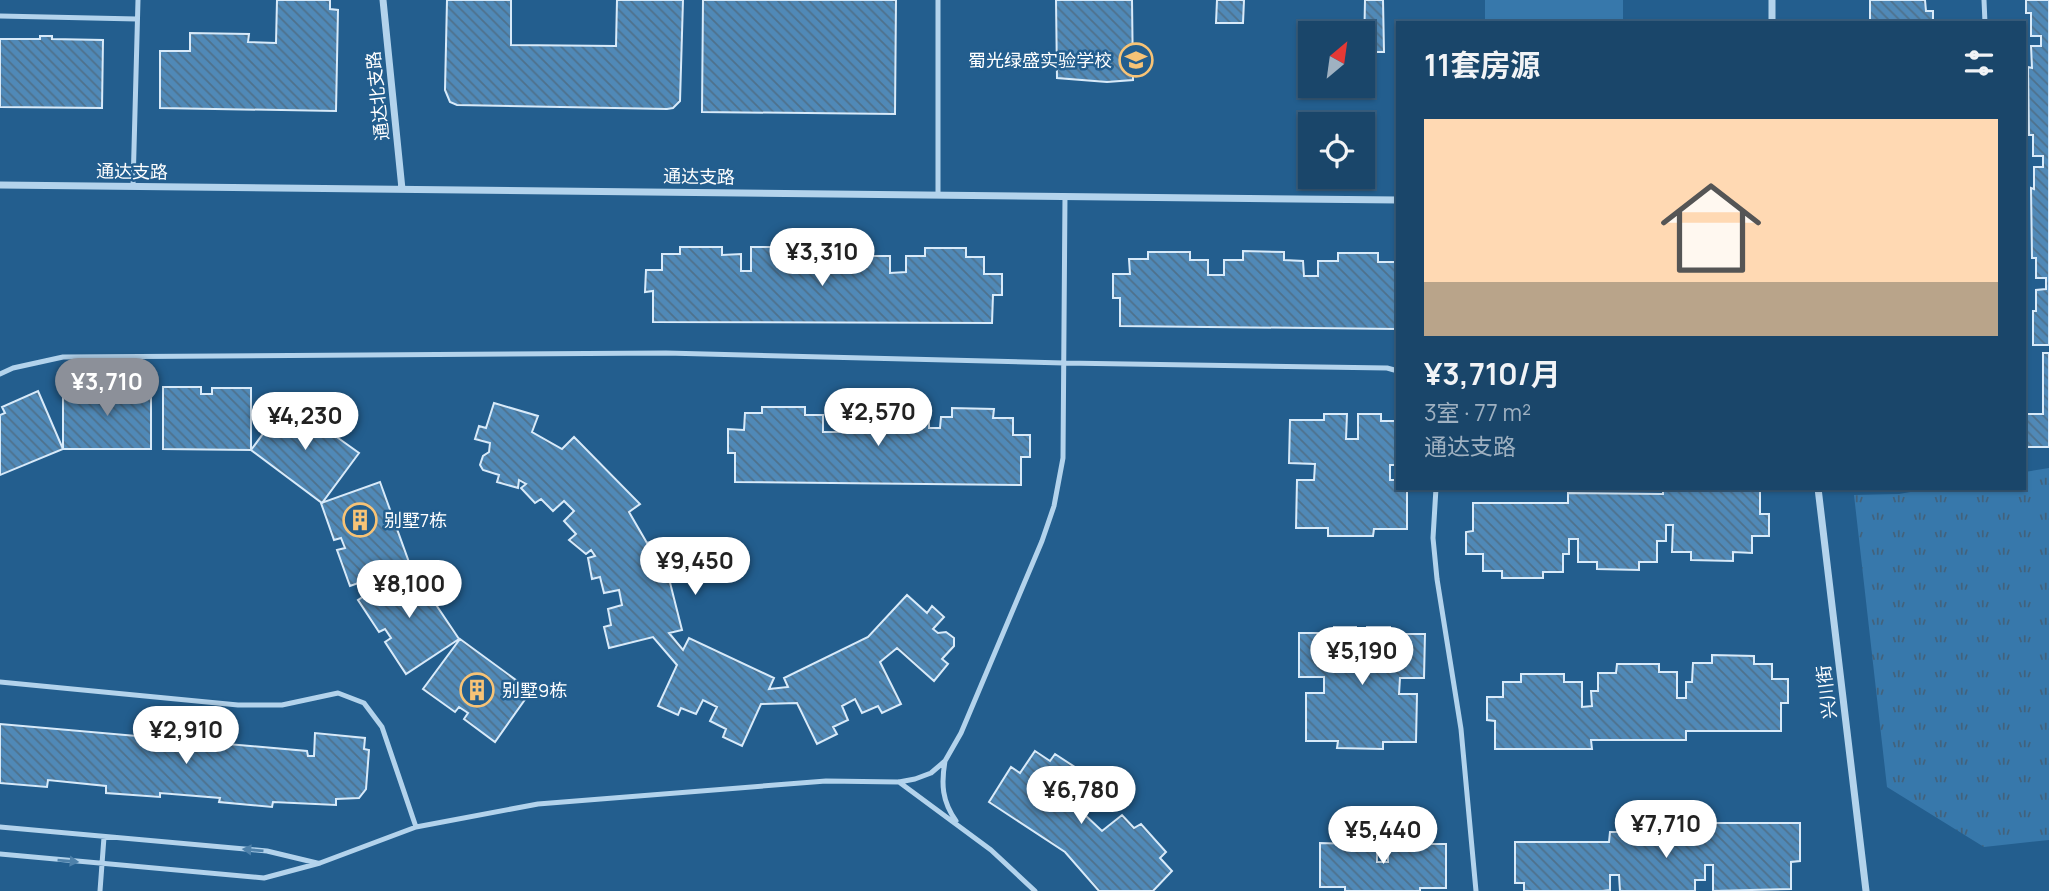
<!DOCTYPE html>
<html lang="zh">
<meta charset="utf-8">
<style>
:root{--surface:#1a466a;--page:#234d70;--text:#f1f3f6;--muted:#9fb1c1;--line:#385e7e;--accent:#8c9099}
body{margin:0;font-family:Manrope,"Noto Sans SC",sans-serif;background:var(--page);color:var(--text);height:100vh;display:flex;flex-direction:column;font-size:26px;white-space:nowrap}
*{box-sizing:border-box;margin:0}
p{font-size:23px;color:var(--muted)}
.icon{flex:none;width:38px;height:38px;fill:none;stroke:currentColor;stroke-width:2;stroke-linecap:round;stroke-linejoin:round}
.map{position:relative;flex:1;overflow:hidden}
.drawer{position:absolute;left:1396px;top:21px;width:630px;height:469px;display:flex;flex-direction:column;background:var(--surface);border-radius:0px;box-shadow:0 2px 5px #0004,0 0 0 2px var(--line)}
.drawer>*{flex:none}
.needle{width:46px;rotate:29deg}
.tools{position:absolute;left:1298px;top:21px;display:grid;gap:14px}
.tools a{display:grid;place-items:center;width:77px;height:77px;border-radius:0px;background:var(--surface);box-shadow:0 2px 5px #0004,0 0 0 2px var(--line);font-size:35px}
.price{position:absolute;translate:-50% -60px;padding:0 16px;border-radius:24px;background:#fff;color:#222;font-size:23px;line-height:46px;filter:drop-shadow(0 2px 4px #0008)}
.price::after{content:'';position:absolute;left:50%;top:42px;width:21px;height:16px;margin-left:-10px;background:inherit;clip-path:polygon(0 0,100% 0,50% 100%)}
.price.active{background:var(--accent);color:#fff}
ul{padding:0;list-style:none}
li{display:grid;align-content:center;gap:14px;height:371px;padding:0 28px}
li span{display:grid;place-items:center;height:217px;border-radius:0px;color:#555}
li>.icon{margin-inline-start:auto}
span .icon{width:126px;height:126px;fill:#fffc;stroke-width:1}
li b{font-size:30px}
h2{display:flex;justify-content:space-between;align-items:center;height:84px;padding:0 28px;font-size:30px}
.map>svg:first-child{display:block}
.grass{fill:url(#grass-tufts)}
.park{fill:#3778ab}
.building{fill:url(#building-back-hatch);stroke:#d8eaf9;stroke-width:2}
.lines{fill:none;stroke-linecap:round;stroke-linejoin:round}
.lane{stroke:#b3d3ec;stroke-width:5}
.street{stroke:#b3d3ec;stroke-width:7}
.oneway{fill:#4e81aa}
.labels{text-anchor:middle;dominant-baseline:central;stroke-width:5;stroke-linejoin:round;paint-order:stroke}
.poi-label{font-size:18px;fill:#fff;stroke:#235e8e;text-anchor:start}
.street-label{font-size:18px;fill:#fff;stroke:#235e8e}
</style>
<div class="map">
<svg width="2049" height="891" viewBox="0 0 2049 891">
<defs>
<pattern id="grass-tufts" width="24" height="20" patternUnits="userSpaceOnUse" patternTransform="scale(1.75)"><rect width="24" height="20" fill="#3778ab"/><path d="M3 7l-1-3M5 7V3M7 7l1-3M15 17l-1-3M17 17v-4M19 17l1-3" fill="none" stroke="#42627c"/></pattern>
<pattern id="building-back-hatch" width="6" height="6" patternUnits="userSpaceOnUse" patternTransform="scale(1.75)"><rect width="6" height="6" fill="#5089b7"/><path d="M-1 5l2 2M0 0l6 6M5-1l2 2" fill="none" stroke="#4e718c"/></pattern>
</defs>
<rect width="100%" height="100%" fill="#235e8e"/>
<path class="grass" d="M2049 468V840L1984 847 1887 787 1854 495 1899 494 1933 488H2025V472Z"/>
<path class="park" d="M1485 0H1623V23H1485Z"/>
<path class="building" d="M277 0H330V9L338 10 336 111 160 108V51H190V33L249 34 248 42 276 43Z
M447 0H511V45L616 46 617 0H683L680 101 673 108 667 109 457 105 450 102 445 90Z
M703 0H896L895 114 702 112Z
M1056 0H1132L1133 80 1107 82 1057 78Z
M1217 0H1244L1243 23H1216Z
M1365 0H1383L1384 52H1364Z
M1870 0H1925L1926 11H1933V23H1870Z
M2026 0H2049V345H2033V311H2036V290L2046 289V278H2036V258H2032L2031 188 2034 189V167H2043V156H2033V135H2029L2028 67 2032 68 2031 46H2041V36H2031V13H2026Z
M40 36H52V39L103 40 102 108 0 107V39H40Z
M680 247H722V255L741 254V271H751V247H775L774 255H794V272H811V256H831V247L871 248V256H890V273L906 272V256H925V248H966V257H984V274H1002V295H993L992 323 653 322V291L645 292 646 270H662V254H680Z
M1243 251 1284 252V260L1303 261 1304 276H1318V261H1338V253H1378V262H1397L1398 329 1120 326V298H1113V274H1130L1129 259H1148V252H1190V260H1208V275H1224V260H1243Z
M2043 353H2049V447H2025V414H2043Z
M63 386H102L101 394 112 393V386L151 387V449H63Z
M163 387H201V394H212V388H251V450L163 449Z
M38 391 63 449 0 475V415L5 413 2 407Z
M288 400 319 423 314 429 323 435 327 430 359 453 322 503 251 450Z
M494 403 538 416 532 432 562 449 574 437 640 504 629 512 647 543 659 539 682 630 669 633 683 650 689 638 774 678 769 689 788 687 784 678 868 637 907 595 927 613 932 606 944 617 933 629 938 633 946 632 954 638V646L942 659 948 664 934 681 897 648 880 662 901 704 882 713 878 706 862 713 855 699 842 706 848 720 833 727 837 734 817 744 797 703 761 704 742 746 723 737 726 729 710 721 717 707 703 700 696 714 681 708 678 715 658 706 677 665 653 637 609 648 604 627 611 625 608 609 622 605 619 590 604 593 600 577 592 579 588 558 595 556 591 550 586 554 569 540 576 534 564 521 574 511 564 501 553 511 541 499 535 503 521 488 526 484 519 480 518 488 497 482 499 475 483 470 480 465 483 456 489 452 490 443 475 439 479 426 486 428Z
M762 407H805V415H823V432H839V416H857V407L918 408V417H929V428H940L941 417H952V408L994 409 993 418H1013V435H1030V457H1021V485L735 482V453H728V429L744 430 745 413H762Z
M1324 414H1347L1346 439H1358V414H1381V421H1398V465H1390V480H1398V488H1407V529H1374L1373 536H1328V528H1296L1297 480H1314L1315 464 1289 463 1290 420H1324Z
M380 482 410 565 350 586 337 550 345 548 341 538 334 540 321 503Z
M1663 488H1760V514H1769V536H1752V553L1733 552V561L1691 560V552H1672L1673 525H1666V541H1657V562H1639V570L1597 569V562H1578V539H1569V554H1563V572H1543V578H1502V571H1483V554H1466V532L1473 531V503H1568V493L1663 494Z
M410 566 459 639 406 674 385 642 391 638 385 629 379 632 358 600Z
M1334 627H1356V652H1367V627H1390V634H1425L1424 678H1400L1399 694H1417L1416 742H1383V749L1337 748 1338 741H1306V693H1324V677H1299V633H1334Z
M460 639 531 691 495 742 464 719 468 713 459 707 455 712 423 689Z
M1712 655 1754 656V664H1772V679H1788V703H1781V731H1686V740H1591L1592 749H1495V721L1487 720V697H1503V682H1521V674H1564V682H1582V707L1592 706 1591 691H1598V673H1616L1617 664H1659V672H1677V698H1686V682H1692L1693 663H1712Z
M0 724 307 751 308 756H314L315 733 365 738 364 749 369 750 366 789 359 798 336 799V805L273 802 272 807 219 802 220 798 160 793V797L106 793V786L48 780 47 787 0 783Z
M1035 751 1050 761 1055 754 1087 775 1082 782 1097 792 1084 814 1102 831 1122 815 1134 828 1141 824 1166 852 1160 858 1172 871 1153 891H1099L1065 852 989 802 1011 767 1020 773Z
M1705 823H1800V861L1791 862V889L1713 891V865H1705V880H1695V891H1620L1619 875H1610V890L1602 891H1524V883H1515V842H1609L1610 832H1705Z
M1355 837H1377V862H1388V837H1411L1412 844H1446V888H1420V891H1345V887H1320V843L1355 844Z"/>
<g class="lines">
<path class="lane" d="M938 0V195
M1984 0 1985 23
M0 16 137 19
M133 186 138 0
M0 374 13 368 63 357 666 353 1064 363 1387 368 1398 371
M1436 488 1433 538 1437 579 1461 729 1476 891
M0 682 238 705H282L338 693 364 703 382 727 416 827
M945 761C941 784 942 801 956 821
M899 782 991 850 1035 891
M0 827 267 851 317 863
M0 854 264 878 320 863 416 827 538 804 826 781 899 782 915 779 931 773 945 761 961 733 1042 541 1054 506 1063 458 1065 196
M100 891 104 837"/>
<path class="street" d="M383 0 402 189
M1772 0V23
M0 185 1398 200
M1818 488 1866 891"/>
</g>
<defs><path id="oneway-solid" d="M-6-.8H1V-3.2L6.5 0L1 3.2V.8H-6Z" transform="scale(1.75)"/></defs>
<g class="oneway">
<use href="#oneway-solid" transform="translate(253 850) rotate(-175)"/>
<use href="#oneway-solid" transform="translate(68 861) rotate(5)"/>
</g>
<defs>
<symbol id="school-ring" viewBox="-11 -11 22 22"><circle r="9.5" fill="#235e8e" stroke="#f7c376" stroke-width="1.5"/><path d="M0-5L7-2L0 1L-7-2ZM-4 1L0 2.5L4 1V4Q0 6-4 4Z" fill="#f7c376"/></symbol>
<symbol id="building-ring" viewBox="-11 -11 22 22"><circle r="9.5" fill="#235e8e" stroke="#f7c376" stroke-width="1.5"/><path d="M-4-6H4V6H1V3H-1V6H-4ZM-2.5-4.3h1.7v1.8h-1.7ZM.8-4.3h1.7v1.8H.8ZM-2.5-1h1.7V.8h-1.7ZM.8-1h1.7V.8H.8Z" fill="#f7c376"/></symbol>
</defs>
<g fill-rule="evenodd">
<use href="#school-ring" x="1117" y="41" width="38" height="38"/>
<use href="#building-ring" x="341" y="501" width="38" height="38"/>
<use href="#building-ring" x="458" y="671" width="38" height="38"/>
</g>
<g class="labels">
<g class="poi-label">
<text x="1112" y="60" text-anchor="end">蜀光绿盛实验学校</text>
<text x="384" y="520">别墅7栋</text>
<text x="502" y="690">别墅9栋</text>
</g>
<g class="street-label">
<text transform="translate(377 96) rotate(-96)">通达北支路</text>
<text transform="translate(132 171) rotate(1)">通达支路</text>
<text transform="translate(699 176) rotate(1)">通达支路</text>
<text transform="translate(1826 692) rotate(-97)">兴川街</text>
</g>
</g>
</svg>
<div class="tools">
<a><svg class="needle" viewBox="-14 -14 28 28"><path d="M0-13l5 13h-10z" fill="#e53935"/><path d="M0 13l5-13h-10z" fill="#9fb1c1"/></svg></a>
<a><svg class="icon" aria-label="locate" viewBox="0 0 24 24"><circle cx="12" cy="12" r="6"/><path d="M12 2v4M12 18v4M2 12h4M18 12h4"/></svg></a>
</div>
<b class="price" style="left:822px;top:288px">¥3,310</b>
<b class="price active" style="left:107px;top:418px">¥3,710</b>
<b class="price" style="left:878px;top:448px">¥2,570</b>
<b class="price" style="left:305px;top:452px">¥4,230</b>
<b class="price" style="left:695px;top:597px">¥9,450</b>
<b class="price" style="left:409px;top:620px">¥8,100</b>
<b class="price" style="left:1362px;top:687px">¥5,190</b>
<b class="price" style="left:186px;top:766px">¥2,910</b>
<b class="price" style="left:1081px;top:826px">¥6,780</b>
<b class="price" style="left:1666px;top:860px">¥7,710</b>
<b class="price" style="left:1383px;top:866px">¥5,440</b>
<section class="drawer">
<h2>11套房源<svg class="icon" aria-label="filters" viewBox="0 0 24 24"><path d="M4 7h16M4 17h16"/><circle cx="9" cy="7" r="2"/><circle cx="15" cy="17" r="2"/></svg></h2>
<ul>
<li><span style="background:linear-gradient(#ffd9b3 75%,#b9a48a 0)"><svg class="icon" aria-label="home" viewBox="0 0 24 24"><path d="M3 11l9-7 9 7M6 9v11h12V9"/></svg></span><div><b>¥3,710/月</b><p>3室 · 77 m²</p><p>通达支路</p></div></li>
</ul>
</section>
</div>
